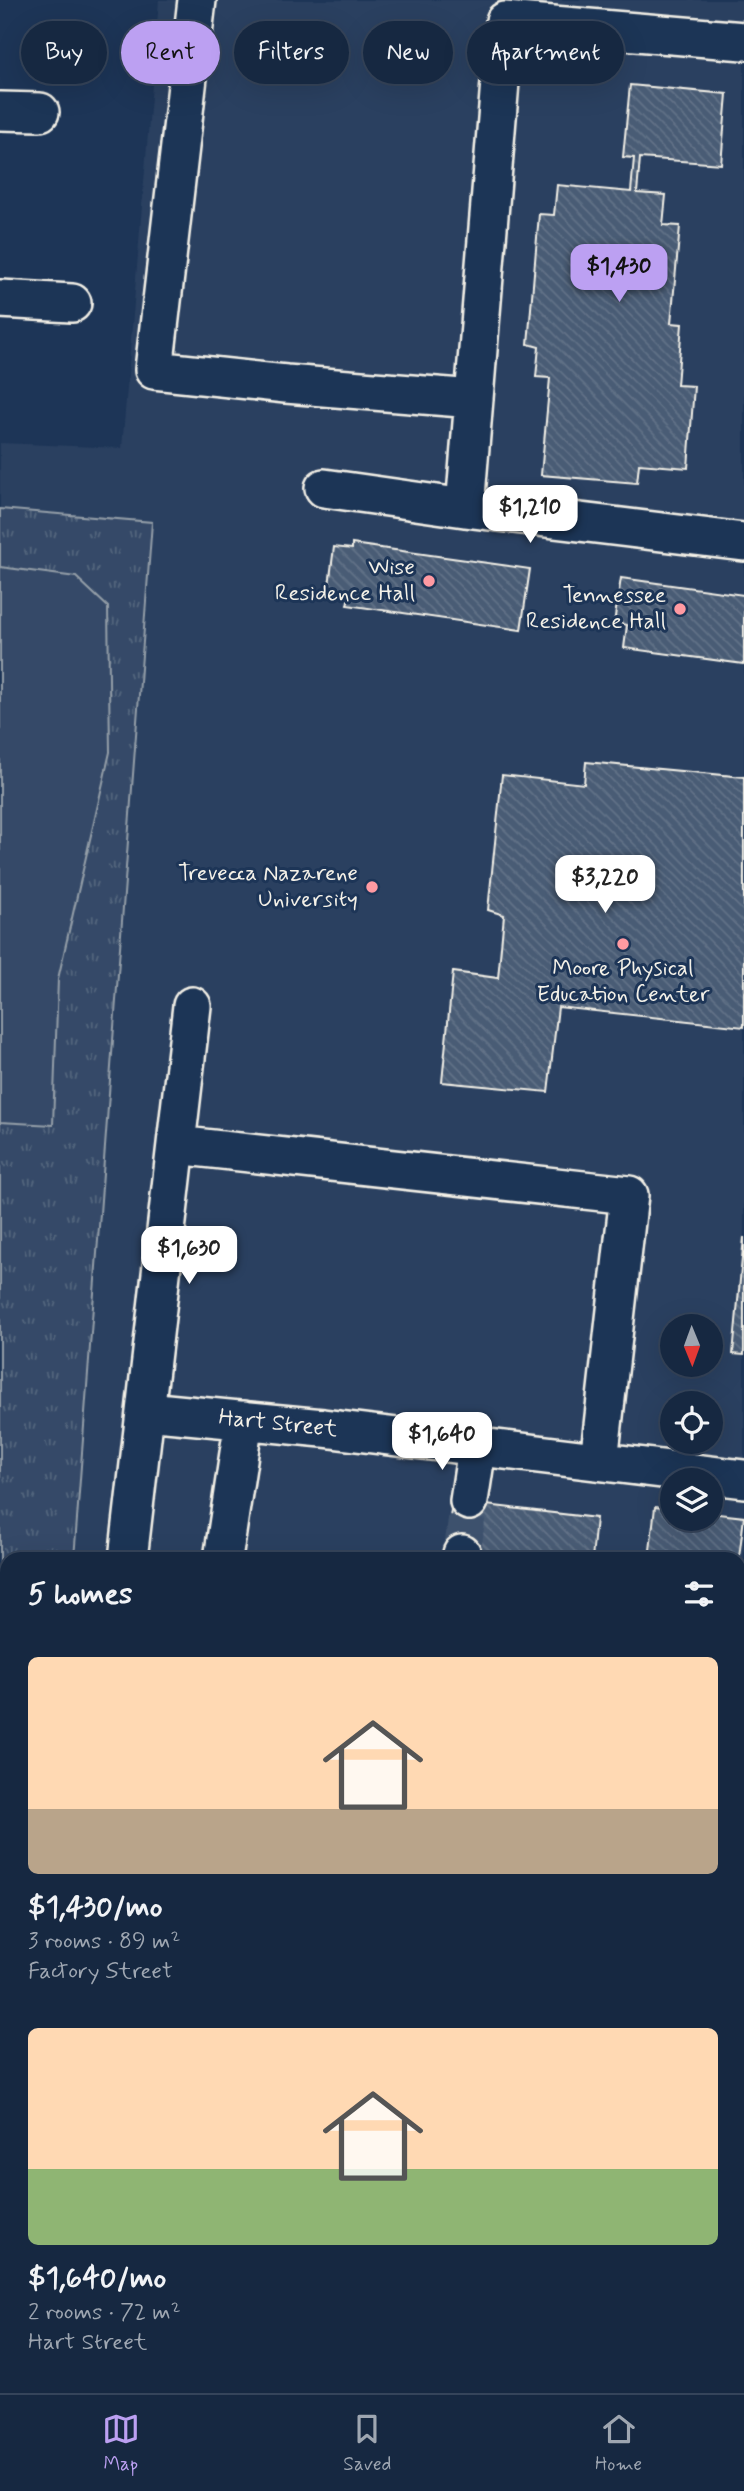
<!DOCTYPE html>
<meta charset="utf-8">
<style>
:root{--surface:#162841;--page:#23344c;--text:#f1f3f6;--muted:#9ea6b1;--line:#35445a;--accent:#bca0f2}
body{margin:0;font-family:Mynerve,sans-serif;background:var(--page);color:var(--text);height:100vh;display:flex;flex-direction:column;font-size:26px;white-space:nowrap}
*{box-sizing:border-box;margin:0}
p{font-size:23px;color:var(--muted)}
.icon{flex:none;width:38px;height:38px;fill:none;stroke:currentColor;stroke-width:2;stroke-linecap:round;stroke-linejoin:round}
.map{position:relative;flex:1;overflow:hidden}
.side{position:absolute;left:0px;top:1552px;width:746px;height:842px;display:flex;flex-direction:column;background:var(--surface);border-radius:21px 21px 0 0;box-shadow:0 7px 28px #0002,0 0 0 2px var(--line)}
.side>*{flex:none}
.hud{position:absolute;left:21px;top:21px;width:704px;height:63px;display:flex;gap:14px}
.needle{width:46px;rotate:179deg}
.buttons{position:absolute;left:660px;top:1314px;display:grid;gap:14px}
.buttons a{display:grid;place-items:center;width:63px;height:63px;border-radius:50%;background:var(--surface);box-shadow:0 7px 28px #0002,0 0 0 2px var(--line);font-size:35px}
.price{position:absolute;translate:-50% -60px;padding:0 16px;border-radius:14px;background:#fff;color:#222;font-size:23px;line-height:46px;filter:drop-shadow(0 2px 4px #0008)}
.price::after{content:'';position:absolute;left:50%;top:42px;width:21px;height:16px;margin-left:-10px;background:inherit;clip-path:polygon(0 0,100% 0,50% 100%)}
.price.active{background:var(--accent);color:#111}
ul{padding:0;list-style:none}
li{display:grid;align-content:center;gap:14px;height:371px;padding:0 28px}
li span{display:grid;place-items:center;height:217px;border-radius:10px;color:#555}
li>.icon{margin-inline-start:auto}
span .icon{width:126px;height:126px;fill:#fffc;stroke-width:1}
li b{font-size:30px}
h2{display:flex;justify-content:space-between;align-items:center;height:84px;padding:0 28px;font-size:30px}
.pill{padding:0 24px;border-radius:32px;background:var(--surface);box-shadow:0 7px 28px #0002,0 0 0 2px var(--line);font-size:24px;line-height:63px}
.pill.active{background:var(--accent);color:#111}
.tab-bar{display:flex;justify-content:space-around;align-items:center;height:98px;border-top:2px solid var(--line);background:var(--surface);font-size:19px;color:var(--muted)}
.tab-bar a{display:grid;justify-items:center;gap:4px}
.tab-bar .active{color:var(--accent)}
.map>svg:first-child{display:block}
.built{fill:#2a4060;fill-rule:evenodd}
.park{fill:url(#park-tufts);stroke:#949ea8;stroke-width:2}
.pitch{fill:#354a67;stroke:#949ea8;stroke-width:2}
.building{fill:url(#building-back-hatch);stroke:#f4f1e8;stroke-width:2}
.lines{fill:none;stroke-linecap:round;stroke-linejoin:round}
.minor-tunnel{stroke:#3d516d;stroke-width:37;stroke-dasharray:37 18;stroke-linecap:butt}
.minor-casing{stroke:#f4f1e8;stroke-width:42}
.minor{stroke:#1d3557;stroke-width:37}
.poi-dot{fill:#ff9aa2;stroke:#1d3557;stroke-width:2.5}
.labels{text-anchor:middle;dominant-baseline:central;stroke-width:6;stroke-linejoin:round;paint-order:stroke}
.poi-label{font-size:23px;fill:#f4f1e8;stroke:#1d3557;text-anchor:end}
.street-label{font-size:23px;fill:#f4f1e8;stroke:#1d3557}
</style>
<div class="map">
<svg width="744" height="2393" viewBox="0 0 744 2393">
<defs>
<pattern id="park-tufts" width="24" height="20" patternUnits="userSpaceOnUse" patternTransform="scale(1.75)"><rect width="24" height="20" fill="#354a67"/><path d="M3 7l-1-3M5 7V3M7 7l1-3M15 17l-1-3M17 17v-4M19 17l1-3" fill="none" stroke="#53657d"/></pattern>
<pattern id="building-back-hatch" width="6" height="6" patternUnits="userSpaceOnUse" patternTransform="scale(1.75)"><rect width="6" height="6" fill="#485b74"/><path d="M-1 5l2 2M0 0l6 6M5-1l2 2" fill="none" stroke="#637388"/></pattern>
</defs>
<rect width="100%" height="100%" fill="#1d3557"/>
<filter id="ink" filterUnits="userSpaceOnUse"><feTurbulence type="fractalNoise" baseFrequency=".0143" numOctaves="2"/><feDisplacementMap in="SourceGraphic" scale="14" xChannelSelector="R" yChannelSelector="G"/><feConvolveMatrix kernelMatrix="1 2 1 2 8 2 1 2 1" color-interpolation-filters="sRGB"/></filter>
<g filter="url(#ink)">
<path class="built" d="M159 0H744V2393H0V443L122 448ZM672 1326H710V1365H672ZM672 1404H710V1442H672ZM672 1480H710V1519H672ZM7 1559H738V2387H7Z"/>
<path class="park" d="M0 509 152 522 74 1559H7V2015H0Z"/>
<path class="pitch" d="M0 567 76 577 108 607 110 752 58 979 53 1125 0 1122Z
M0 1623H3L7 1845 0 1912Z"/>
<path class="building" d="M630 85 727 94 721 164 640 158 637 193 666 195 663 225 680 226 671 323 682 324 677 385 694 386 688 468 639 464 637 483 541 475 550 378 536 377 539 347 528 344 539 214 554 215 557 185 631 192 634 158 623 157Z
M352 544 530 569 521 630 347 605 349 596 328 593 334 547 352 549Z
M621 578 744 595V664L624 648 627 625 614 623Z
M586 762 744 777V1027L558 1007 548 1092 442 1082 453 972 498 978 504 915 488 910 502 775 584 784Z
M744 1237V1355L733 1354Z
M452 1501 596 1518 592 1559H475L446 1551Z
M655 1507 672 1509V1519H710V1513L744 1517 738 1566V1559H649Z
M738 1569 744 1570V1646H738Z
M738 1742H744V2019H741L740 2029Z"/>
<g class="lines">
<path class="minor-tunnel" d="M462 1554 469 1501"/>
<defs>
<path id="minor" d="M197 0 154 370 286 384 474 399
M0 111 40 112
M0 299 72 303
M324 488 465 508 744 542
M465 508 505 21 744 41
M176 1145 629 1195 599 1461
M146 1411 323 1428 744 1479
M469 1501 477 1448
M128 1559 192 1006
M223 1559 244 1420
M461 1559 462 1554
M738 2070 744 2071
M0 2074 7 2075
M738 2152H744
M32 2393 33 2387
M425 2393 426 2387
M523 2393 524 2387
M713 2393 714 2387"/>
</defs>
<use href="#minor" class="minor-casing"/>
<use href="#minor" class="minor"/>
</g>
</g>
<g class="poi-dot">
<circle cx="429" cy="581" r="7"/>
<circle cx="680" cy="609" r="7"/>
<circle cx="372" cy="887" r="7"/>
<circle cx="623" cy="944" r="7"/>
</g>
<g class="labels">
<g class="poi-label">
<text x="415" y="568">Wise<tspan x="415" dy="26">Residence Hall</tspan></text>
<text x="666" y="596">Tennessee<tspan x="666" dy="26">Residence Hall</tspan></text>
<text x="358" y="874">Trevecca Nazarene<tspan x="358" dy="26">University</tspan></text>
<text x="623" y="969" text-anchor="middle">Moore Physical<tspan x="623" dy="26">Education Center</tspan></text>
</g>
<g class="street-label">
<text transform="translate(278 1424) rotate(6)">Hart Street</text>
</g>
</g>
</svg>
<div class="buttons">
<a><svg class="needle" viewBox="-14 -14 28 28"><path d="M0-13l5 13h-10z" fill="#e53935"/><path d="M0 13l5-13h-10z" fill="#9ea6b1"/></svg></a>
<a><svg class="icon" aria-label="locate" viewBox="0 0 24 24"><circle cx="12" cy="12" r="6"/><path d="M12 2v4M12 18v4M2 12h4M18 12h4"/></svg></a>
<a><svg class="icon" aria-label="layers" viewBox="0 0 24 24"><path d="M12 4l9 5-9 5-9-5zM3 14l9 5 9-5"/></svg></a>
</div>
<b class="price active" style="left:619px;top:304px">$1,430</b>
<b class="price" style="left:530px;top:545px">$1,210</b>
<b class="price" style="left:605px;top:915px">$3,220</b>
<b class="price" style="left:189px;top:1286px">$1,630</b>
<b class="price" style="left:442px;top:1472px">$1,640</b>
<div class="hud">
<a class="pill">Buy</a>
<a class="pill active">Rent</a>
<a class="pill">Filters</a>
<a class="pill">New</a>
<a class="pill">Apartment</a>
</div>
<section class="side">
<h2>5 homes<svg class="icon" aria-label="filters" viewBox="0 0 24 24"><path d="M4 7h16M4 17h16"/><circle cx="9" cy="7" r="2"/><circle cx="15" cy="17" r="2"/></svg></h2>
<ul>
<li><span style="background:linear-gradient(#ffd9b3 70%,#b9a48a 0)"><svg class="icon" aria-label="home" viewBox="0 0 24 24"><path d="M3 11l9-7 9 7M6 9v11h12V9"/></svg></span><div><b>$1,430/mo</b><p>3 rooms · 89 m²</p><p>Factory Street</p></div></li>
<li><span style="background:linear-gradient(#ffd9b3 65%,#8fb573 0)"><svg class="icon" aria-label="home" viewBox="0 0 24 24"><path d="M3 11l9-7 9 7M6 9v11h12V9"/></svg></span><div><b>$1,640/mo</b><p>2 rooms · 72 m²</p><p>Hart Street</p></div></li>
</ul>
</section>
</div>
<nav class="tab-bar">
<a class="active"><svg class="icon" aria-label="map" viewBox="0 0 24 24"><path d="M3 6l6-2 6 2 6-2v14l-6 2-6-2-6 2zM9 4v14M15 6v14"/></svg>Map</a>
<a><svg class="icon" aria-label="saved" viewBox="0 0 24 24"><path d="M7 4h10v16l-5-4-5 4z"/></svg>Saved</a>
<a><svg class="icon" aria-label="home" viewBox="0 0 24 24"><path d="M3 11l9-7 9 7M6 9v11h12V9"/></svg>Home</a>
</nav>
